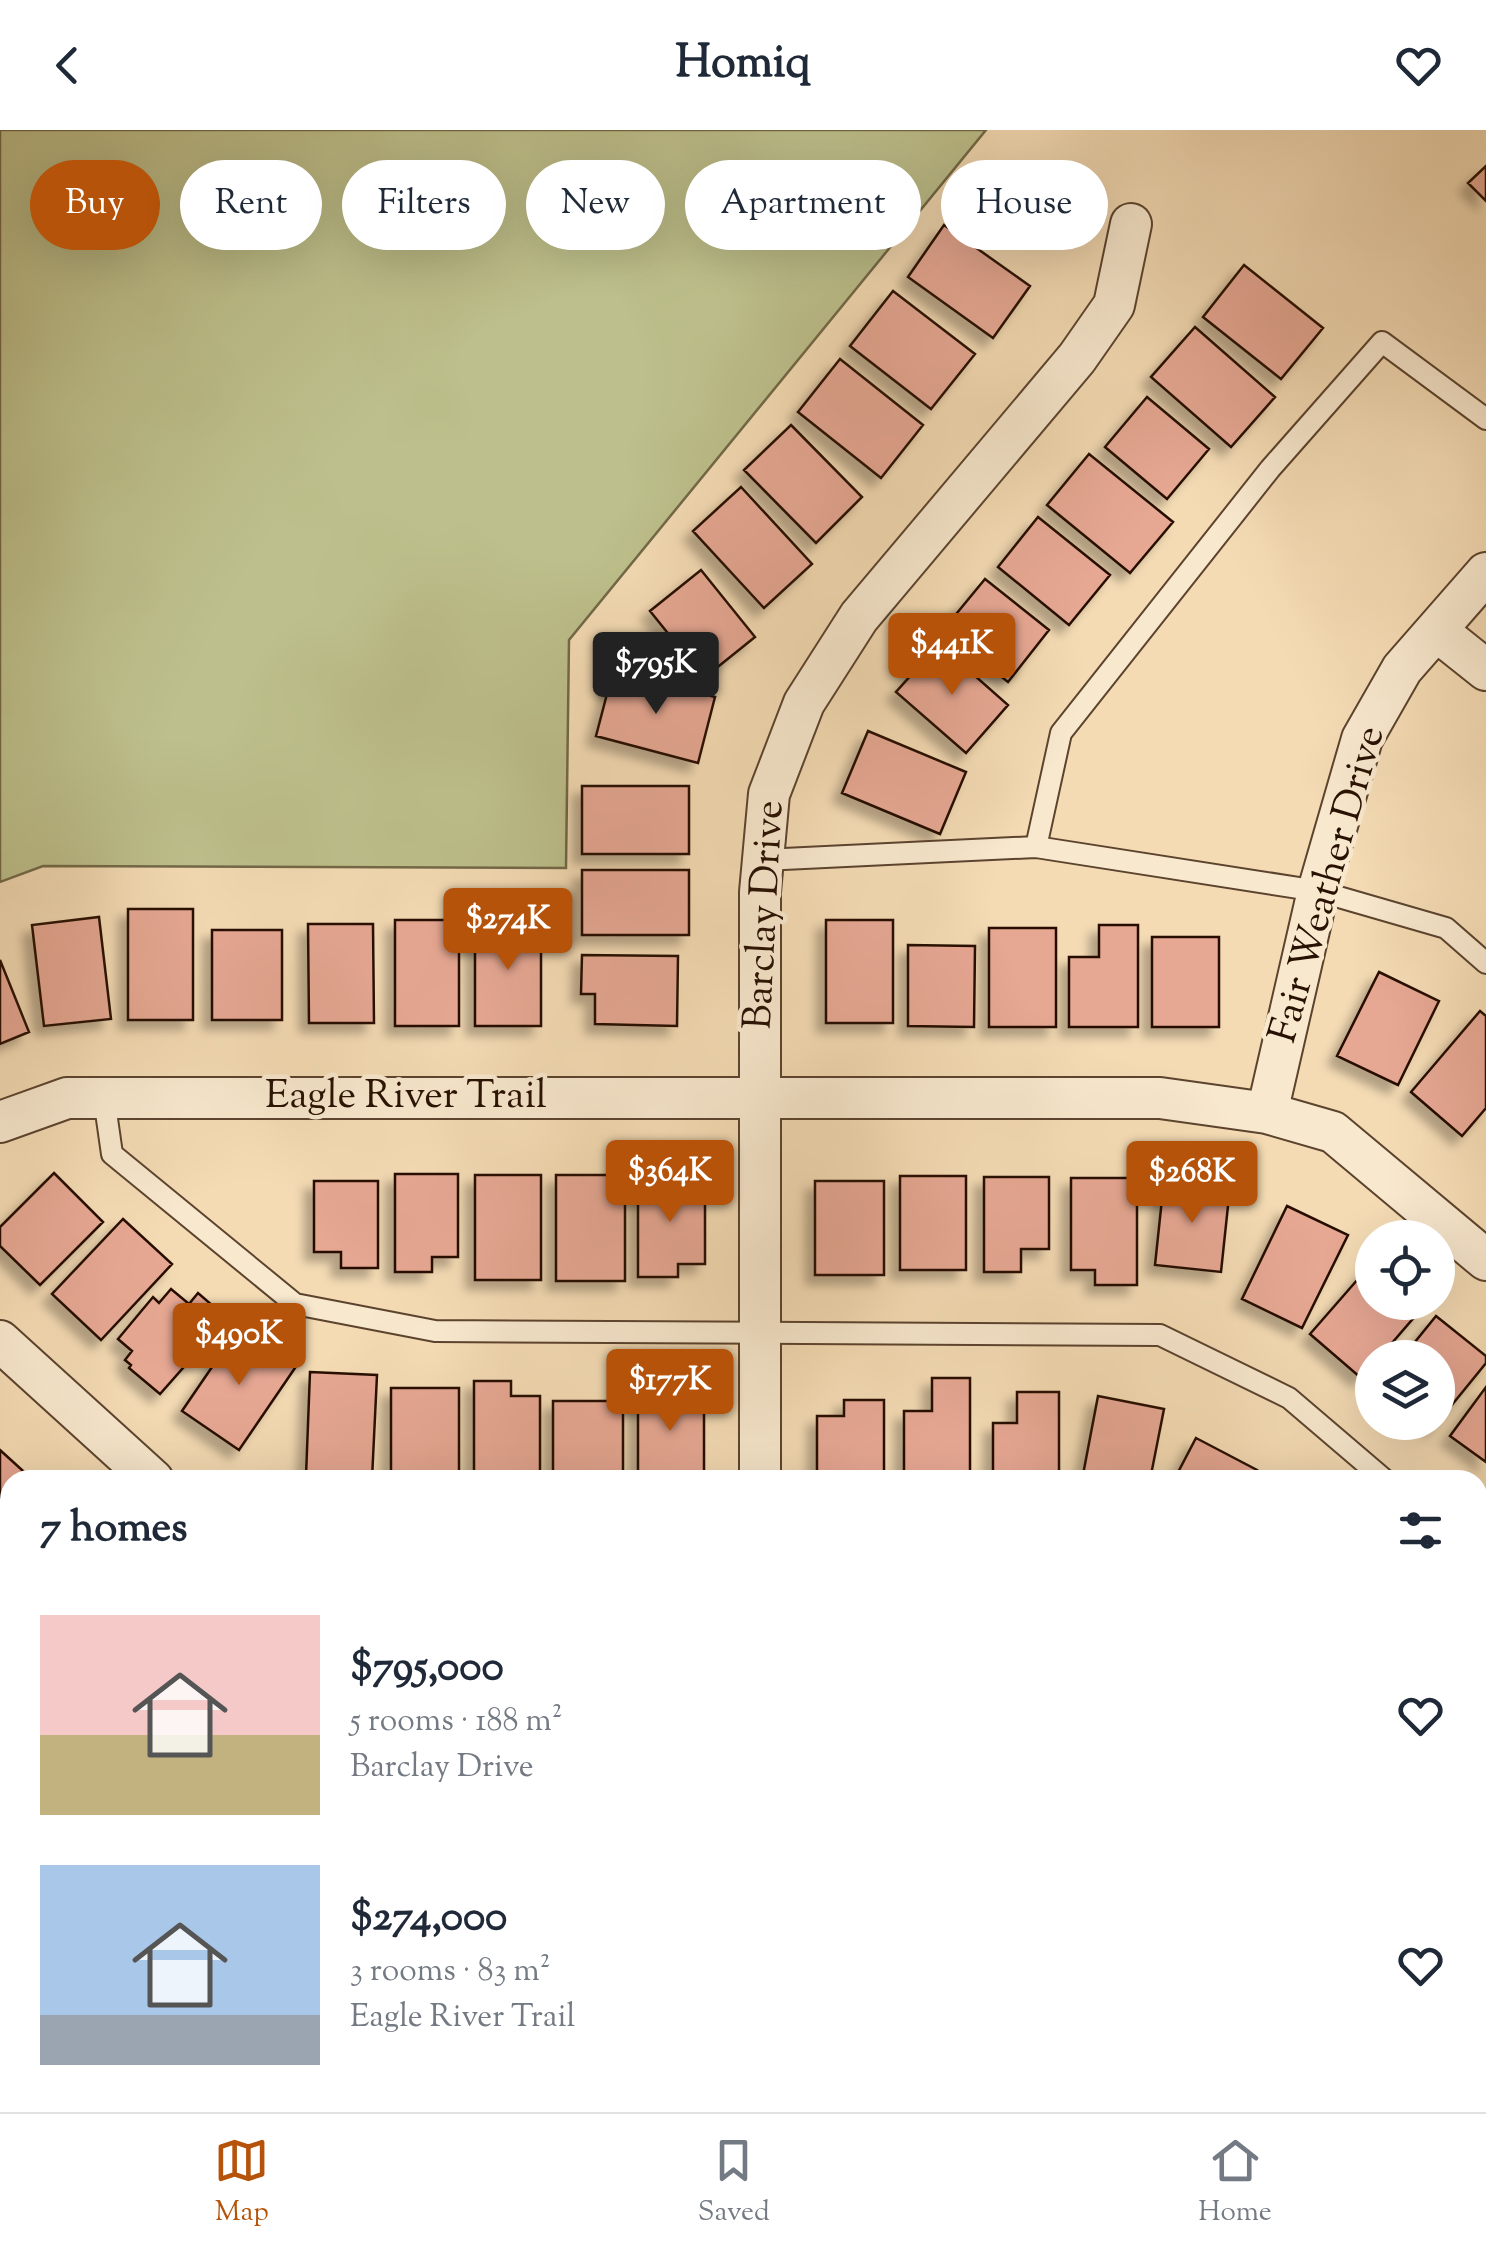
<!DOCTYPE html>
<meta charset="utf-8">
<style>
:root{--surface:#fff;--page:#f6f6f7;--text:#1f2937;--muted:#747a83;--line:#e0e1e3;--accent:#b45309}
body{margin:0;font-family:"Sorts Mill Goudy",serif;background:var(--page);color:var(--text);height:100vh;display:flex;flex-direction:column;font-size:38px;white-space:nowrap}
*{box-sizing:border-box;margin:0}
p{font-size:32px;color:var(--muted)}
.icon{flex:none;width:55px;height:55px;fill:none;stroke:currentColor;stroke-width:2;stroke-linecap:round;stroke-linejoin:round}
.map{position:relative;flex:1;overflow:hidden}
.drawer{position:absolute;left:0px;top:1340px;width:1488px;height:642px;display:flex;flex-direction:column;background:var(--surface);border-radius:30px 30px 0 0;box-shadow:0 10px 40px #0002}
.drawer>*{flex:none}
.top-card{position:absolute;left:30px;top:30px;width:1428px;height:90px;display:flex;gap:20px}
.fabs{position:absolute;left:1355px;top:1090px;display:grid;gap:20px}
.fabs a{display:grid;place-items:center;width:100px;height:100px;border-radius:50%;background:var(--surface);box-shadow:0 10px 40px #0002;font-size:50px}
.price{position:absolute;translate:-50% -85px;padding:0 22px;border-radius:10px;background:var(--accent);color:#fff;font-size:32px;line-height:65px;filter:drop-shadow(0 2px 5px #0008)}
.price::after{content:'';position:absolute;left:50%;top:60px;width:30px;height:22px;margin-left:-15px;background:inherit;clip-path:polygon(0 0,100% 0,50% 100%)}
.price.current{background:#222;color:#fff}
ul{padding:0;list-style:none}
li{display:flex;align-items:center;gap:30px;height:250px;padding:0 40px}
li span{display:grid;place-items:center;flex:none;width:280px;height:200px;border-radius:0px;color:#555}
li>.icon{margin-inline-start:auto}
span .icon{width:120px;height:120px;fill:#fffc;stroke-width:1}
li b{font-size:42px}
h2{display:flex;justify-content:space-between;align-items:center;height:120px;padding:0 40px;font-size:42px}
.chip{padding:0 35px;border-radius:45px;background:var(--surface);box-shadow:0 10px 40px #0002;font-size:35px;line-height:90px}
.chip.current{background:var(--accent);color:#fff}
header{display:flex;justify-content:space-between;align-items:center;height:130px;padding:0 40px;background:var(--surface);font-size:45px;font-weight:700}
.tabs{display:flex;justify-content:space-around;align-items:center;height:140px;border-top:2px solid var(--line);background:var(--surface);font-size:28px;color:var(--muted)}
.tabs a{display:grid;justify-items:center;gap:5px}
.tabs .current{color:var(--accent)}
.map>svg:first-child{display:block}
.green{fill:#bdc08c;stroke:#726847;stroke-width:2.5}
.building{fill:#e6a793;stroke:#281002;stroke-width:2.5;filter:url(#shadow)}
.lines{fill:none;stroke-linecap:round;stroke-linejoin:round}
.service-casing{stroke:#5b432e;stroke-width:24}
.minor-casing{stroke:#5b432e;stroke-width:44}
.service{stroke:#f8e8ce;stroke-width:20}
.minor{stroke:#f8e8ce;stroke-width:40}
.labels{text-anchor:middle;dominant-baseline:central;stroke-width:9;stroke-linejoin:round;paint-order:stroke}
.street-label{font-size:40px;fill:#281002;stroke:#f8e8ce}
</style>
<header><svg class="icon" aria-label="back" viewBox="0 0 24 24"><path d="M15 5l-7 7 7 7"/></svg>Homiq<svg class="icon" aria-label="heart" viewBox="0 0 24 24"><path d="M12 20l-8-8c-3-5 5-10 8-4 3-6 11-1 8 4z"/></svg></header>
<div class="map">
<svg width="1486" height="1982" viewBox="0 0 1486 1982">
<defs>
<filter id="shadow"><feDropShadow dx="-9" dy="9" stdDeviation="5" flood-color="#0004"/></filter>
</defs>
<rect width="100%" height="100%" fill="#f4dbb4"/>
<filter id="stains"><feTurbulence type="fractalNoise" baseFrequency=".002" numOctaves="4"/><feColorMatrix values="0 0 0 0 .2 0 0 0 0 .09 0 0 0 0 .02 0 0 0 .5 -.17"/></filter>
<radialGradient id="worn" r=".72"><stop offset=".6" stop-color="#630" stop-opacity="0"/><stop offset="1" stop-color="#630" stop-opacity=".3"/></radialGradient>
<path class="green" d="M0 0H986L569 510 566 738 43 736 0 752Z"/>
<path class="building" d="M1486 36V71L1468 53Z
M944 95 1030 156 993 208 908 147Z
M1244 135 1323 198 1281 249 1203 187Z
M893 161 975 224 931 279 850 216Z
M1195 197 1275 267 1231 317 1151 247Z
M840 229 923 295 881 348 798 282Z
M1147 267 1209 319 1167 369 1105 317Z
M791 295 862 367 816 413 744 340Z
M1089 324 1173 392 1130 443 1047 375Z
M741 357 812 434 764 478 693 401Z
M1038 387 1110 445 1069 495 998 437Z
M701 440 755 507 704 548 650 481Z
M985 449 1049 500 1008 552 943 500Z
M939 514 1008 575 966 623 896 562Z
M613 541 715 567 698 633 596 606Z
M868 601 966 642 940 704 842 663Z
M582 656H689V724H582Z
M582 740H689V805H582Z
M128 779H193V890H128Z
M99 787 111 889 44 896 32 795Z
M395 790H459V896H395Z
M475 790H541V896H475Z
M826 790H893V893H826Z
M308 794H373L374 893H309Z
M1099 795H1138V897H1069V827H1099Z
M989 798H1056V897H989Z
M212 800H282V890H212Z
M1152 807H1219V897H1152Z
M908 815 975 816 974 897 908 896Z
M582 825 678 826 677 896 595 894V864H581Z
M0 830 29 902 0 914Z
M1379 842 1439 871 1398 955 1337 926Z
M1480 881 1486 886V978L1462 1006 1411 962Z
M54 1043 103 1092 40 1155 0 1116V1097Z
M395 1044H458V1127H432V1142H395Z
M475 1045H541V1150H475Z
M556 1045H625V1151H556Z
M900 1046H966V1140H900Z
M638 1047H705V1134H678V1147H638Z
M984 1047H1049V1119H1021V1142H984Z
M1071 1048H1137V1155H1095V1140H1071Z
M1164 1050 1230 1057 1221 1142 1155 1135Z
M314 1051H378V1138H341V1122H314Z
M815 1051H884V1145H815Z
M1287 1076 1348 1105 1302 1198 1242 1169Z
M123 1089 172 1134 101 1210 52 1164Z
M1372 1133V1172H1418L1423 1177 1379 1228H1372V1235L1361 1248 1310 1204Z
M171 1159 189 1174 198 1163 227 1188 160 1264 129 1238 131 1235 125 1230 132 1221 118 1209 153 1167 159 1173Z
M1436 1186 1486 1226V1233L1434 1297 1429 1292H1438V1228H1402Z
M240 1196 297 1235 239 1320 182 1281Z
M310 1242 377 1245 372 1349 306 1346Z
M932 1248H970V1350H904V1281H932Z
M474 1251H511V1266H540V1350H474Z
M638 1253H676V1266H704V1350H638Z
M1486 1257V1332L1450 1306Z
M391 1258H459V1349H391Z
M1017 1262H1059V1350H993V1293H1017Z
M1098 1266 1164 1279 1150 1350H1082Z
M844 1270H884V1350H817V1286H844Z
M553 1271H623V1350H553Z
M1196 1308 1257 1340 1252 1350H1174Z
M0 1320 33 1350H10V1392L0 1403Z
M1486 1523V1623L1481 1629 1478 1625V1533Z
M1478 1820 1486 1827V1876L1478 1886Z"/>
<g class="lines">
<defs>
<path id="service" d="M1036 717 1061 603 1270 339 1382 212 1486 289
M763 730 1036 717 1318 761 1446 798 1486 833
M104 968 112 1024 295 1174 435 1201 1160 1205 1289 1268 1385 1350
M1478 1429 1486 1436
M0 1512 10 1521
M1445 1972 1457 1982"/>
<path id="minor" d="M1437 501 1486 540
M1267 983 1318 761 1362 609 1402 539 1486 443
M0 992 67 968H1160L1267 983 1333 1002 1486 1130
M0 1211 153 1350
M760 1350V762L769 664 804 573 859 487 1077 228 1114 175 1131 94
M1478 1718 1486 1724
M0 1806 10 1812
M1078 1972 1089 1982
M761 1982V1972
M1126 1982 1134 1972"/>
</defs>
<use href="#service" class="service-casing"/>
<use href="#minor" class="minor-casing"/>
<use href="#service" class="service"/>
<use href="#minor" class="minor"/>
</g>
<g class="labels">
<g class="street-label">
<text transform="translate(1329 755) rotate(-74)">Fair Weather Drive</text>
<text transform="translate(766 785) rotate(-87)">Barclay Drive</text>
<text x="406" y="967">Eagle River Trail</text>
</g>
</g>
<rect width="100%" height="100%" filter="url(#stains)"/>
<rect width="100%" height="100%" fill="url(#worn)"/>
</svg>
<div class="fabs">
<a><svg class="icon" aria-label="locate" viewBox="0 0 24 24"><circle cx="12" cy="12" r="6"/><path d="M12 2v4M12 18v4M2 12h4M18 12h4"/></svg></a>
<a><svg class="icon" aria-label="layers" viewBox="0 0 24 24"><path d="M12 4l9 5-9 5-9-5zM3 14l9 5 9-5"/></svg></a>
</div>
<b class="price" style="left:952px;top:568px">$441K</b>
<b class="price current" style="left:656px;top:587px">$795K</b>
<b class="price" style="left:508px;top:843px">$274K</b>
<b class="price" style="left:670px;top:1095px">$364K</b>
<b class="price" style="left:1192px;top:1096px">$268K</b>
<b class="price" style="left:239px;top:1258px">$490K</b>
<b class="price" style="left:670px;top:1304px">$177K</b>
<div class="top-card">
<a class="chip current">Buy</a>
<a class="chip">Rent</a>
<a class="chip">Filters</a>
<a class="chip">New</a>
<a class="chip">Apartment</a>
<a class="chip">House</a>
</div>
<section class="drawer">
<h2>7 homes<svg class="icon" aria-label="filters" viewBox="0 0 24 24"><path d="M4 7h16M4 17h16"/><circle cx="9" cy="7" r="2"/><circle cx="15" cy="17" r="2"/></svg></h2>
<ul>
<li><span style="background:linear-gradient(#f6c9c9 60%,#c2b280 0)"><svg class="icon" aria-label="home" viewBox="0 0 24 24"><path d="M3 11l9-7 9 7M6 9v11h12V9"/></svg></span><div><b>$795,000</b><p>5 rooms · 188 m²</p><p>Barclay Drive</p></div><svg class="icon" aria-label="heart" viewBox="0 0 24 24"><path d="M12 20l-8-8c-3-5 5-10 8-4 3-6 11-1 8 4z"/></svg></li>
<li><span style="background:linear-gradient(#a9c7e8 75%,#9aa5b1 0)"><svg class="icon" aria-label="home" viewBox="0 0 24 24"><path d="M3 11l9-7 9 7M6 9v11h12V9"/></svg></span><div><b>$274,000</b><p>3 rooms · 83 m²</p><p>Eagle River Trail</p></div><svg class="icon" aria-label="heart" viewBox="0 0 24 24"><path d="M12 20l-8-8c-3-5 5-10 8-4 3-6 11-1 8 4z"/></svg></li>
</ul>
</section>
</div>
<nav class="tabs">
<a class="current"><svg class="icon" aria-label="map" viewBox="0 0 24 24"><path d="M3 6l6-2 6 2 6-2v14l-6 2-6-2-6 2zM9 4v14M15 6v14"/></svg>Map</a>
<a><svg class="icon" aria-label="saved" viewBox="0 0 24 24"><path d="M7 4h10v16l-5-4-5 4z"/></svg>Saved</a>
<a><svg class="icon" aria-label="home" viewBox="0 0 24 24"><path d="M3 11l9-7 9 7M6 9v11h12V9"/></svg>Home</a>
</nav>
